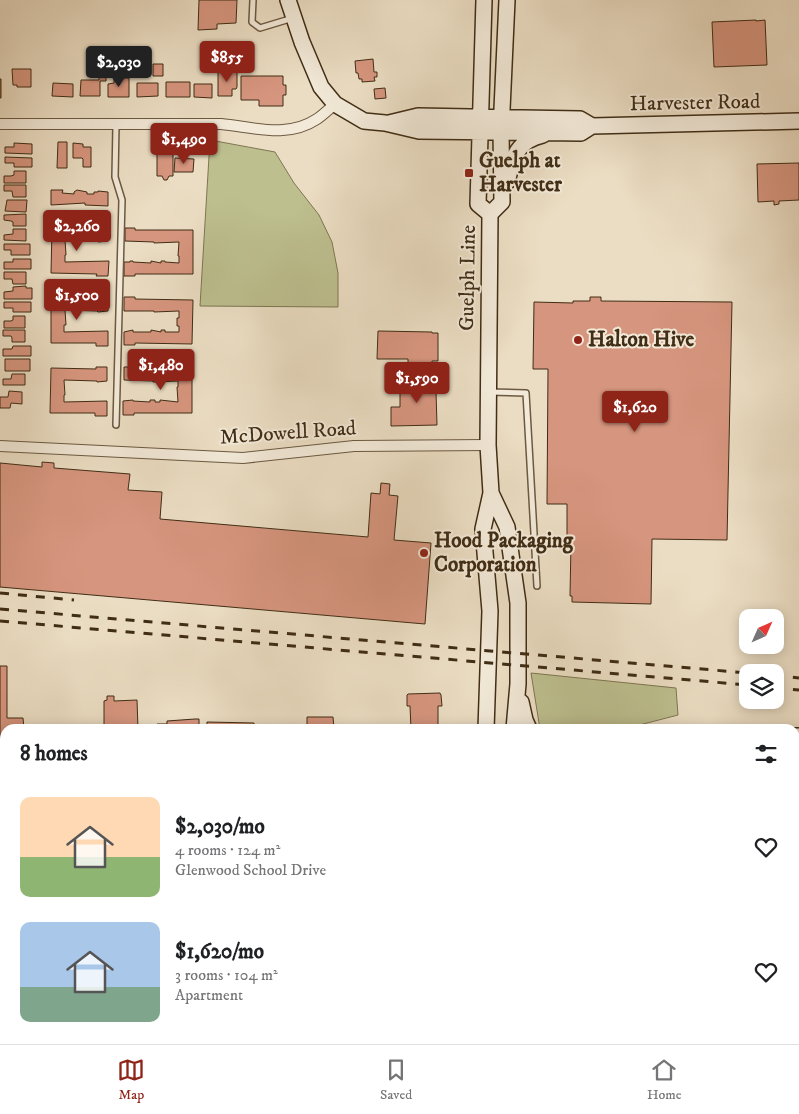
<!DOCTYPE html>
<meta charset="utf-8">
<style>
:root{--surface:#fff;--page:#f2f2f2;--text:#202124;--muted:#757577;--line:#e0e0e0;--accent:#8f2418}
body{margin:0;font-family:"IM FELL DW Pica",serif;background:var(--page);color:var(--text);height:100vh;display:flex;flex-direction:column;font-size:19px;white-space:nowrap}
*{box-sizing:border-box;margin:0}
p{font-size:16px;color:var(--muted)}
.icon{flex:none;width:28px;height:28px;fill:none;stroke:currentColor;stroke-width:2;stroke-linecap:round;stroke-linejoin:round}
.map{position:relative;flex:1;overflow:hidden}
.drawer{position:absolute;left:0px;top:724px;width:800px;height:321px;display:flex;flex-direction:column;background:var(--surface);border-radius:15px 15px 0 0;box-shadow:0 2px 12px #0003}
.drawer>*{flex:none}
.needle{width:32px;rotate:45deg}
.buttons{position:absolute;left:739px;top:609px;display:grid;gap:10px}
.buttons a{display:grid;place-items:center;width:45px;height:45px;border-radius:10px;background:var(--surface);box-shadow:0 2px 12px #0003;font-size:25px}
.price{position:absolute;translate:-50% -42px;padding:0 11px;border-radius:5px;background:var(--accent);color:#fff;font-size:16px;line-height:32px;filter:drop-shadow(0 1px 2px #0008)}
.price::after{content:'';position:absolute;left:50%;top:30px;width:15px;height:11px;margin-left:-8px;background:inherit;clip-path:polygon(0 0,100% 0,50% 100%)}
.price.current{background:#222;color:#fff}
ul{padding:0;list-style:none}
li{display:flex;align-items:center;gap:15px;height:125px;padding:0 20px}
li span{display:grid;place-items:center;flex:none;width:140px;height:100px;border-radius:10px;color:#555}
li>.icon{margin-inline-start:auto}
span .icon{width:60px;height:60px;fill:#fffc;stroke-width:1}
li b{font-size:21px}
h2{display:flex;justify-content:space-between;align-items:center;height:60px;padding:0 20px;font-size:21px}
.menu{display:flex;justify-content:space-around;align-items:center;height:70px;border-top:1px solid var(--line);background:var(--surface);font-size:14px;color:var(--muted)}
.menu a{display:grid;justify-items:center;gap:2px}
.menu .current{color:var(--accent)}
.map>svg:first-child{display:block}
.green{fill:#bdbf8f;stroke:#7e7652}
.building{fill:#d6957e;stroke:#402d15}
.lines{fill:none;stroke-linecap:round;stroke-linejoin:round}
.service-casing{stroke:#6b5940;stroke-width:8}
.minor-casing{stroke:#6b5940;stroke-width:12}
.secondary-casing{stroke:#402d15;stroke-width:18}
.service{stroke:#f2e9d8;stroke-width:5}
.minor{stroke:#f2e9d8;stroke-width:10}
.secondary{stroke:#f2e9d8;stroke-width:15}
.rail{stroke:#402d15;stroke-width:3;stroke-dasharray:9 9;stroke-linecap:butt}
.poi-dot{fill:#8f2418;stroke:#f2e9d8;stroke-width:2}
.labels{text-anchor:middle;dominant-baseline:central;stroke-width:4;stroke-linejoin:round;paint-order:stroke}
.street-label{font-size:21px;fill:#402d15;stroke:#f2e9d8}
.poi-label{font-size:21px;font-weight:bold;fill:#402d15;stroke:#f2e9d8;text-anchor:start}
</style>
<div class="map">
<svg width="799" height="1044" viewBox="0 0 799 1044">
<rect width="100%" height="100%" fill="#ebddc3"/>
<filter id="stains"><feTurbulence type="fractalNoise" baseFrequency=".004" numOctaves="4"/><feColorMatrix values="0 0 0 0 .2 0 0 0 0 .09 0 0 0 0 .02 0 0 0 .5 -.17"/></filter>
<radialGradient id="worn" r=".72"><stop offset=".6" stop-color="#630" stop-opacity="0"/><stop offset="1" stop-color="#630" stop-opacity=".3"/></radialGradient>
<path class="green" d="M210 140 275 152 294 183 319 215 332 242 338 273V307L200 306Z
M531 673 676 688 678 715 624 729H540Z"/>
<path class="building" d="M199 0H237L236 23 217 24V29L198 30Z
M756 20V21L765 20 767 65 714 67 712 22Z
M127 50H135L134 74H126Z
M373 59 374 72H377V77H374L375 81 362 82V79H359L358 73H356L355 61Z
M153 64H163V76H153Z
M12 69H31V87H17V85H13Z
M99 69H106V81H100V96H80L81 80H99Z
M218 71H237V87L236 89H232V96H218Z
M241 76H283V85H286V95H283V106H259V100H241Z
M114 78H129V97H108V84L114 83Z
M0 79H1V98H0Z
M166 82H190V97H166Z
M53 83 73 84V97L52 96Z
M137 83H158V96L137 97Z
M194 84H212V98L194 97Z
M385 88 386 98 375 99 374 89Z
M58 142H67V168H57Z
M14 143 32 144V154L5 153V147H14Z
M73 143 83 144V147H91V167H83V159L82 158H73Z
M157 151H165L173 155V176H169L167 180H164L162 176H157Z
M5 157 32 158V167H14V163H5Z
M175 158 194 159 193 172H174Z
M799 163V200L779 201V204L774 205V201L758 202 757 164Z
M14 171H26V183H4V176H11L14 175Z
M4 185H26V197H13L12 191H4Z
M51 190H63L62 193 74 194V192L77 190 87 192V194H94V192H98V191L108 192V206L85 205V203L51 205Z
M7 200H27L26 212 5 211Z
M26 214V226H13V222L11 221 4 220V215Z
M97 227H108V241L98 242V241L65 240 66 255H65V262L109 261 108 276H96L97 274 51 273 52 229H97Z
M125 228H135V230H193V274H135V276H124V262H130V261H133V262L151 263V261L161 263V261H165V262L179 263V256H178L179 242 154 243V242L125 241Z
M13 229H26V241L4 240V235L13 234Z
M4 244H30V255H11V250H4Z
M13 259H31V269H4V262H13Z
M4 272H26V284H13L12 279H4Z
M26 286V288H32V299H4V292L13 291V287Z
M97 296H108V311L98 312 97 311 65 310 66 325H64V332L108 331V346H96V343H51V298L97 299Z
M124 297H135V299L193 300 192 344 135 343V345H124V332L133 330V332H151V330L161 332V330H165V332H179V326H177V318H179V311L154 312V311H124Z
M590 297H601V301L732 302 727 540 652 539 651 604 572 602V596H570L571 543H567V504H547L548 369H533L534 302 573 303V301H590Z
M4 302H31V312H13V308H4Z
M13 316H25V328H4V321H11L13 320Z
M3 330H25V342H12V338L11 336H3Z
M378 331 432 332V333H438V361H432V365H408V359H377Z
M13 346H31V356H3V349H12Z
M5 359H30V371H5Z
M96 367H107V381L97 382V381L64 380 65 395H64V402L107 401V416H95V413H50L51 368 96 369Z
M124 367H134V369H192V413H134V415H123V401L133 400V401L150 402V400H155V402H160V400L178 402 177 387H178V381L153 382V381L124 380Z
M12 374H25V385H3V379H11Z
M434 375V392H436L437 425 391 426V407H400V391H409V376Z
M9 391 22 392V404L11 403 10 408H0V397H8Z
M42 462 54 463V468L130 474 128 490 162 492 160 519 368 537 371 493 380 494 381 483 390 484 389 495 398 496 394 540 431 543 425 624 0 587V463L42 467Z
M0 666H7V718H23L24 729H5V764H0Z
M440 693 441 695 442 706H438V729H411L410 706H407V695L408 694Z
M107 696H114V701L137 700 138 729H104V701L107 700Z
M307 717H333L334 729H307Z
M195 719H199V729H157V724H167V721Z
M207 722 254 723V729H207Z
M59 725H75V729H59Z
M795 787H799V1044H659V1040H795Z
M0 986H5V1003H0Z
M350 1040H364V1044H350Z"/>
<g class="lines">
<defs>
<path id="service" d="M253 0 252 22 260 28 293 18
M116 125 115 177 122 200 116 425
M489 392 526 393 537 586"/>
<path id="minor" d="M0 124H221C253 127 287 139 317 119 323 115 329 109 335 104
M0 446 243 458 354 446 488 445
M0 1027H5
M328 1040V1044
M6 1044V1040
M137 1044V1040"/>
<path id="secondary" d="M288 0 302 42 321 87 335 104 364 121 385 123 419 131 581 133 592 126 799 121
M484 0 478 204 490 214
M389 123 418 116 580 119 592 126
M507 182C513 158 516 141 543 135
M491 493 507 527 518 603V684L514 729
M521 702 525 720 529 729
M486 729 490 611 483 529 491 493 488 445 490 214 502 202 501 131 507 0
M795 736H799
M0 812H5
M482 1040V1044
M500 1044 501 1040"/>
</defs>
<use href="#service" class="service-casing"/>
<use href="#minor" class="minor-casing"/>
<use href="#secondary" class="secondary-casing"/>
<use href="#service" class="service"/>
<use href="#minor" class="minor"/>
<use href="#secondary" class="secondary"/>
<path class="rail" d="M0 593 74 600
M0 609 748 673
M0 621 748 685
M775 675 799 678
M775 688 799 690"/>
</g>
<g class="poi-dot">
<rect x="464" y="168" width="10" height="10" rx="2.5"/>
<circle cx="578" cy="340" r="5"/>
<circle cx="424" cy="553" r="5"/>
</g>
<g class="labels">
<g class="street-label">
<text transform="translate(695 103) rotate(-1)">Harvester Road</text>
<text transform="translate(468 278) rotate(-89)">Guelph Line</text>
<text transform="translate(288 433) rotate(-4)">McDowell Road</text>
</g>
<g class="poi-label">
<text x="479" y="161">Guelph at<tspan x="479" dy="24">Harvester</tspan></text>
<text x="588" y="340">Halton Hive</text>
<text x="434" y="541">Hood Packaging<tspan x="434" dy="24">Corporation</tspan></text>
</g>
</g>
<rect width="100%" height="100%" filter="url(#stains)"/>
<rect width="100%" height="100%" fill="url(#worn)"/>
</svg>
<div class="buttons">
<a><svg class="needle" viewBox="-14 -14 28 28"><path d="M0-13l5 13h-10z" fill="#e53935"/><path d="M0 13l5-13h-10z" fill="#757577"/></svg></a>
<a><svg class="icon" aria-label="layers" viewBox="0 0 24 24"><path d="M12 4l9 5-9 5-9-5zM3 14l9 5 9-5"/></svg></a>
</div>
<b class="price" style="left:227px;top:83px">$855</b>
<b class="price current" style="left:119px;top:88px">$2,030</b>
<b class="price" style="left:184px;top:165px">$1,490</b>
<b class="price" style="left:77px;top:252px">$2,260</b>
<b class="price" style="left:77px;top:321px">$1,500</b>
<b class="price" style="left:161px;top:391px">$1,480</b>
<b class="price" style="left:417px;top:404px">$1,590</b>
<b class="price" style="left:635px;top:433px">$1,620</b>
<section class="drawer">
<h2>8 homes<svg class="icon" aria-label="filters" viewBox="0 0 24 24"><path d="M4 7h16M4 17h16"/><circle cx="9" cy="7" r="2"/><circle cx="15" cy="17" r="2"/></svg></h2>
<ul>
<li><span style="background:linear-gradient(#ffd9b3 60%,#8fb573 0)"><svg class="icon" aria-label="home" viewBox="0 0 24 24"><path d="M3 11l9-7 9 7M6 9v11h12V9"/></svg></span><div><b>$2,030/mo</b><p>4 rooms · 124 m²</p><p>Glenwood School Drive</p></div><svg class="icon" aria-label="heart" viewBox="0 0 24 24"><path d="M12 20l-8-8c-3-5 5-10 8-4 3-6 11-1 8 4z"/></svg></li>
<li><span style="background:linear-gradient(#a9c7e8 65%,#7fa58c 0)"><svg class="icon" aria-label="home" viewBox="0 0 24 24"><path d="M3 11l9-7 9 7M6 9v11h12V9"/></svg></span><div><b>$1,620/mo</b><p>3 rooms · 104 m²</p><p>Apartment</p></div><svg class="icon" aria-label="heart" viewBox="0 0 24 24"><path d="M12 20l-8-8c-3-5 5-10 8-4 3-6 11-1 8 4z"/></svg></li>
</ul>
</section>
</div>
<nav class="menu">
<a class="current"><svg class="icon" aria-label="map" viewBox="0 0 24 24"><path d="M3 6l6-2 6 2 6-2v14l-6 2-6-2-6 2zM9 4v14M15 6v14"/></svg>Map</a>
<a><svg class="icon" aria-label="saved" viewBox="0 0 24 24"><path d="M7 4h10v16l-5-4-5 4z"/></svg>Saved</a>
<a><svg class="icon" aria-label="home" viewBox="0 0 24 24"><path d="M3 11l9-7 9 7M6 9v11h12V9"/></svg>Home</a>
</nav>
